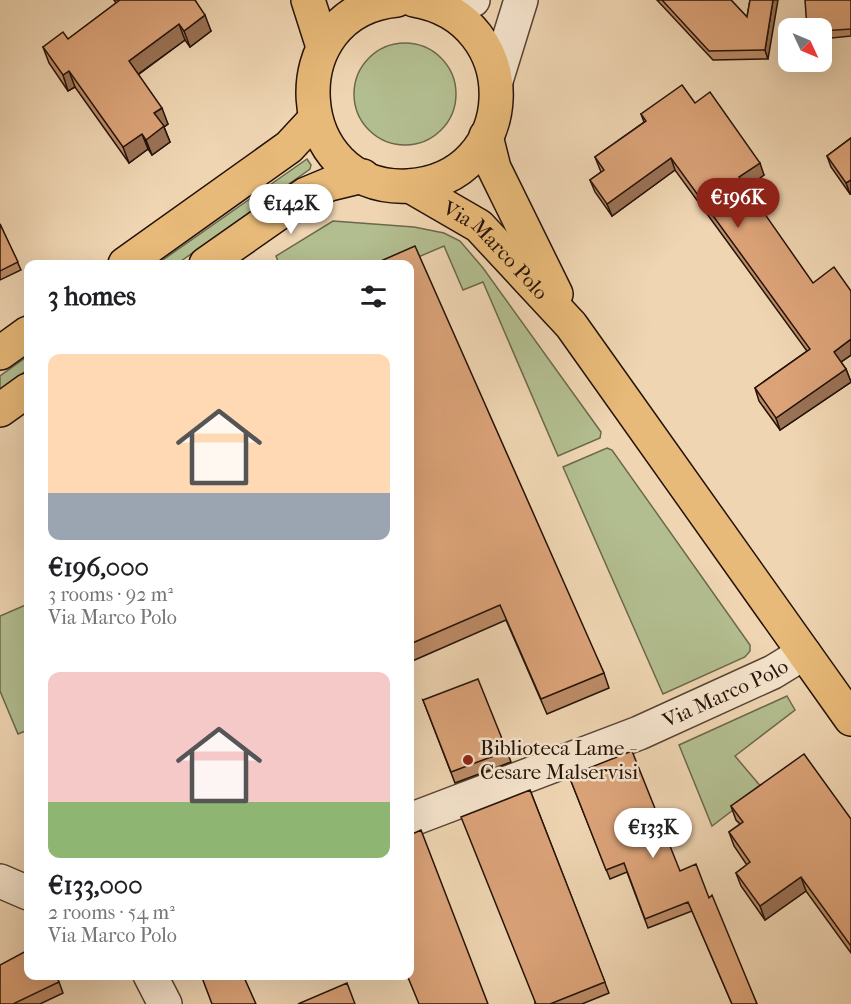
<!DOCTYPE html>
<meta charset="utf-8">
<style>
:root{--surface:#fff;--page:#f2f2f2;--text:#202124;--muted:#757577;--accent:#8f2418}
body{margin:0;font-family:"IM FELL French Canon",serif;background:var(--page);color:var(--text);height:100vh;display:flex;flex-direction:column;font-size:22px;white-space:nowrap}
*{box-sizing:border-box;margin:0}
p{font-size:20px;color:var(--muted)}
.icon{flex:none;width:33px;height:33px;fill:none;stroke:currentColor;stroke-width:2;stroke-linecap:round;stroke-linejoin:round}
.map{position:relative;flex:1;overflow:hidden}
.drawer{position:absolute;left:24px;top:260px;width:390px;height:720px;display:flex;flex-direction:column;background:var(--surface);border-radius:12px;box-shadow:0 6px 24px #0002}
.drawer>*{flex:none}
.needle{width:39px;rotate:134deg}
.tools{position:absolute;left:778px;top:18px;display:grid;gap:12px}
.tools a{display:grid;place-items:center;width:54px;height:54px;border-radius:12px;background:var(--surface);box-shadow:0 6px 24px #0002;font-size:30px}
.price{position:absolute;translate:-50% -51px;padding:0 14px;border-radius:21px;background:#fff;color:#222;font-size:20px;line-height:39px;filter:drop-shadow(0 2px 3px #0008)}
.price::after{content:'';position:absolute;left:50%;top:36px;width:18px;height:14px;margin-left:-9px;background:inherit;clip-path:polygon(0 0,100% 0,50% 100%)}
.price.on{background:var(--accent);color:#fff}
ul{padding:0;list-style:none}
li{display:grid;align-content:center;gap:12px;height:318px;padding:0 24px}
li span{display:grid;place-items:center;height:186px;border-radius:12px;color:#555}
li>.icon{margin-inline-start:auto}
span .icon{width:108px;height:108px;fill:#fffc;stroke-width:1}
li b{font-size:26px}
h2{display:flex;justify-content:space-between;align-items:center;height:72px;padding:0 24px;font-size:26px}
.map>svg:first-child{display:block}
.green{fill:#b3be90;stroke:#6c684c;stroke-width:1.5}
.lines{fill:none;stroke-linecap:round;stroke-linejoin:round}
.minor-casing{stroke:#574333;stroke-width:36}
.major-casing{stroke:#241209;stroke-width:36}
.minor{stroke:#f5e4cd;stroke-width:33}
.major{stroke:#e8ba79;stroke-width:33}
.wall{fill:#bd8c68;stroke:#241209;stroke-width:1.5}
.shaded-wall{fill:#9a7255;stroke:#241209;stroke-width:1.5}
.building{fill:#dca379;stroke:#241209;stroke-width:1.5}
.poi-dot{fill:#8f2418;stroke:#f5e4cd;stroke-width:2}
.labels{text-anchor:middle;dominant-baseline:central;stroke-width:5;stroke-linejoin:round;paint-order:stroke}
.street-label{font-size:21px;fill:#241209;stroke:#f5e4cd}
.poi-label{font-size:21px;fill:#241209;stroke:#f5e4cd;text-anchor:start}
</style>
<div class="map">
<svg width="851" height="1004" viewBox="0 0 851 1004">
<rect width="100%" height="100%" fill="#efd5b2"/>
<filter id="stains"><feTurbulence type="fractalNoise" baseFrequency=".00333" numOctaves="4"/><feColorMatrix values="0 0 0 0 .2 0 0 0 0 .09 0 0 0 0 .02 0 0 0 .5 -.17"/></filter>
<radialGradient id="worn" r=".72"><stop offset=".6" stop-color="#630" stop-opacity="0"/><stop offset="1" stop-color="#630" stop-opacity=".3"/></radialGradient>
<path class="green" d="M354 94a51 51 0 1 1 102 0a51 51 0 1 1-102 0Z
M307 159 311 165 310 169 177 264H157Z
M333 221 414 227 444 233 460 241 483 268 601 432 600 438 558 456 483 282 463 290 444 246 402 264H279L276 256Z
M28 356V369L0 390V376Z
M607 448 612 450 750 645V651L745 657 663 694 563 467Z
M28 604V730L18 734 0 691V616Z
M787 696 795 710 735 756 762 788 712 826 679 745Z"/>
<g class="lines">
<defs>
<g id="minor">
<path d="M448 10 473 0"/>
<path d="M496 81 521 0"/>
<path id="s1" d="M410 820 639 733 773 672 804 653"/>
<path d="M0 881 28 893"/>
<path d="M150 975 165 1004"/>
</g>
<g id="major">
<path d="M308 0 323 47"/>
<path d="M397 0C277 11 290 192 408 186 522 179 527 19 414 0"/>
<path d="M486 136 494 168 556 294"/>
<path id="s2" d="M410 186 479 226 571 325 851 719"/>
<path d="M125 264 289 147 315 119"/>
<path d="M206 264 306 194 330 184 363 176"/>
<path d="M0 353 28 333"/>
<path d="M0 410 28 390"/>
</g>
</defs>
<use href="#minor" class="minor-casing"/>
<use href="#major" class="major-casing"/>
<use href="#minor" class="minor"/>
<use href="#major" class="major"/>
</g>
<path class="wall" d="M114 0H195L211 31 190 47 185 40 138 75 168 124 164 127 170 142 152 155 148 149 129 163 75 87 68 91 49 63 43 47 68 39 116 3Z
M657 0H731L747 17 750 0 768 59 713 60Z
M851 0V36L822 39V28Z
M695 103 764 175 746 188 851 355 841 362 846 369 851 382 780 430 759 401 755 388 807 351 675 170 612 216 595 192 590 180 601 172 595 157 644 122 641 114Z
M851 138V194H850L831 167 827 156Z
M0 224 21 270 0 280Z
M410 264 604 673 609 688 547 714 506 620 410 662Z
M423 700 507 751 511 762 455 783Z
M569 776 680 871 709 898 757 1004H732L692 911 648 928 627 872 610 879Z
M530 790 609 993 582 1004H535Z
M731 806 851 819V953L806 891 765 920 741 886 736 873 747 865 734 846 729 832 740 824 736 820Z
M59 982 63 993 40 1004H0Z"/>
<path class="shaded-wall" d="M773 0H778L768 59 765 50Z
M205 15 211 31 190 47 184 31Z
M179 24 185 40 134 77 129 61Z
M69 71 75 87 68 91 63 75Z
M162 108 168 124 164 127 170 142 152 155 146 140 154 113Z
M142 134 148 149 129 163 123 147Z
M671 158 675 170 612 216 607 204Z
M760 163 764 175 744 190 739 177Z
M851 180V194H850L846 183Z
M851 339V355L838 364 834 352Z
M846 369 851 382 780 430 776 418Z
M801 877 806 891 765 920 760 906Z"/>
<path class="building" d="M120 0H195L205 15 184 31 179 24 129 61 162 108 154 113 164 126 146 140 142 134 123 147 69 71 63 75 43 47 63 32 68 39Z
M662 0H731L747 17 750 0H773L765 50 709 51Z
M805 0H851V29L822 31V28H807Z
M682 85 695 103 710 92 760 163 739 177 813 283 834 267 851 291V339L834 352 846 369 776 418 755 388 810 349 671 158 607 204 590 180 604 170 595 157 646 121 641 114Z
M851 138V180L846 183 827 156Z
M0 224 18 262 0 271Z
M415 246 604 673 541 699 500 605 410 644V264H374Z
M478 679 507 751 451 772 423 700Z
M632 751 680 871 696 864 709 898 712 895 757 1004H732L688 902 645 919 624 863 606 870 569 776Z
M804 754 851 819V946L801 877 760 906 736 873 750 862 729 832 743 822 731 806Z
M530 790 605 982 550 1004H536L461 817Z
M421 830 488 1004H419L407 975H410V835Z
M28 950V975H55L59 982 13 1004H0V965Z
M201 975H243L256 1004H212Z
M347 983 355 1004H298Z"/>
<circle class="poi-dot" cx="468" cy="760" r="6"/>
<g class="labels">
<g class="street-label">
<text stroke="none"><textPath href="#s2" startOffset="108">Via Marco Polo</textPath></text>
<text stroke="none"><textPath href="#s1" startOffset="340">Via Marco Polo</textPath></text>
</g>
<g class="poi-label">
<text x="480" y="748">Biblioteca Lame -<tspan x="480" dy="24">Cesare Malservisi</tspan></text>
</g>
</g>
<rect width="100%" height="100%" filter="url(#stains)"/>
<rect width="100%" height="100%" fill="url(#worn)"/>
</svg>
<div class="tools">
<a><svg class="needle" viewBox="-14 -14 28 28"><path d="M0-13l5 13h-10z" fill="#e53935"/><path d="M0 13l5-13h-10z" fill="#757577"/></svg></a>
</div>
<b class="price on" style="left:738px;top:229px">€196K</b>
<b class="price" style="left:291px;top:235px">€142K</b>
<b class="price" style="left:653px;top:859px">€133K</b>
<section class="drawer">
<h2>3 homes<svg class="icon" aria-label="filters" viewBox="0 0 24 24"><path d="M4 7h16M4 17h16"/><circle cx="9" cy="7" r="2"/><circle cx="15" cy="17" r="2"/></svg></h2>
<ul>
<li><span style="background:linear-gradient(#ffd9b3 75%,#9aa5b1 0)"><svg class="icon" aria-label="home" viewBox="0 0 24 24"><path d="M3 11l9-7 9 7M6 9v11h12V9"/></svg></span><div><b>€196,000</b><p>3 rooms · 92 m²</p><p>Via Marco Polo</p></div></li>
<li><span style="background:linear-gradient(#f6c9c9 70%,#8fb573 0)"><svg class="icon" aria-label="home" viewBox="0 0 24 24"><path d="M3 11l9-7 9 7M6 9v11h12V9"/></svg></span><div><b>€133,000</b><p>2 rooms · 54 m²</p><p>Via Marco Polo</p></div></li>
</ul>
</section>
</div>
